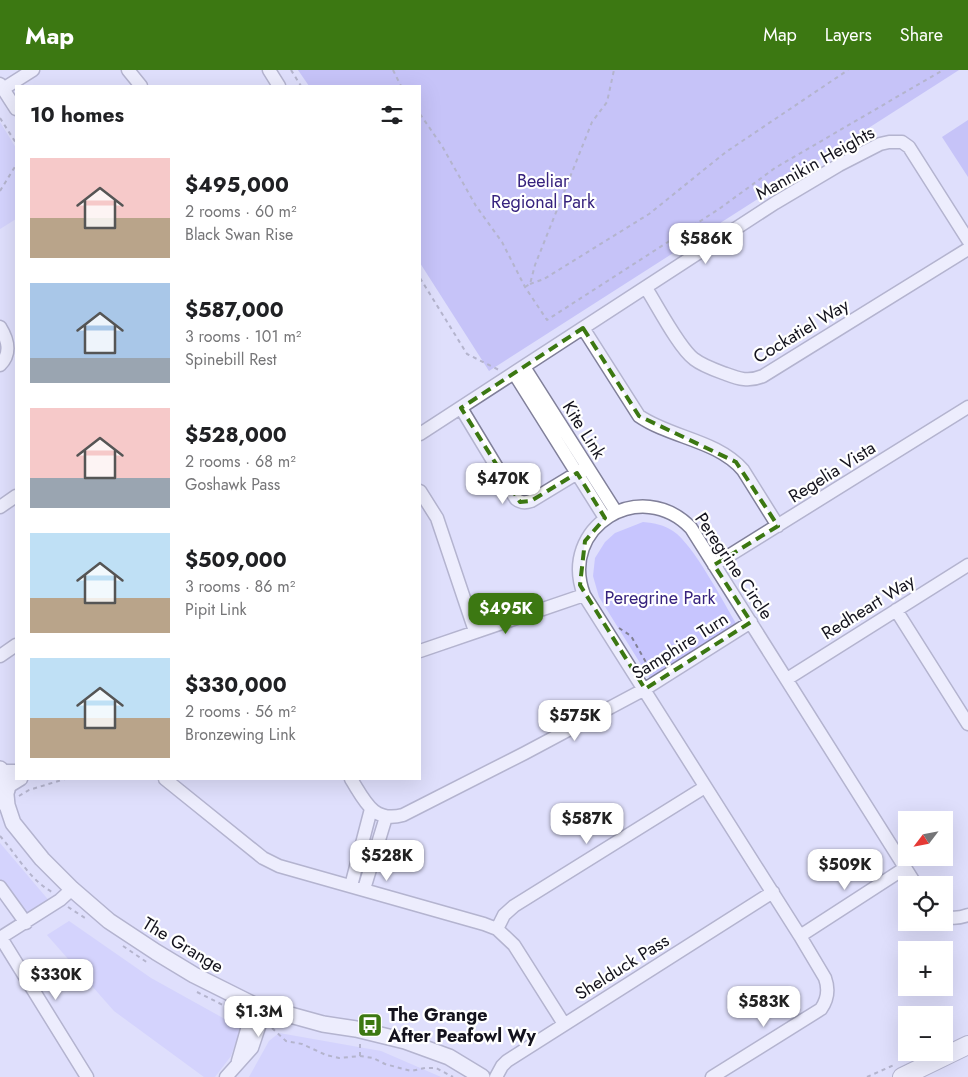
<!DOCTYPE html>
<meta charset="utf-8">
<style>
:root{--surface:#fff;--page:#f6f6f6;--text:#202124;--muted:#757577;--accent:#3c7812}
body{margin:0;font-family:Jost,sans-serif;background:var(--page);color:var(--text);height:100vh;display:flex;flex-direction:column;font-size:19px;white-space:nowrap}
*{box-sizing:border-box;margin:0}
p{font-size:16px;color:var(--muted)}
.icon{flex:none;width:28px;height:28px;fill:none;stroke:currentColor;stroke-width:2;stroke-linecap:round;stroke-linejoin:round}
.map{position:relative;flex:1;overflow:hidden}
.side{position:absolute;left:15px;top:15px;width:406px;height:695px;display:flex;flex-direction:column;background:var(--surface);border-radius:0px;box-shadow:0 5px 20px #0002}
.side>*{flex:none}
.needle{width:32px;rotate:238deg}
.tools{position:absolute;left:898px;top:741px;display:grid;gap:10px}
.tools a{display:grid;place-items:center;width:55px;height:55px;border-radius:0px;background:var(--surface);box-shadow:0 5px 20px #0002;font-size:25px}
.price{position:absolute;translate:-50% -42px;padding:0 11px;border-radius:10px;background:#fff;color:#222;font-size:16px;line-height:32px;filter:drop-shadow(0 1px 2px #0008)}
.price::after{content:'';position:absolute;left:50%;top:30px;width:15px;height:11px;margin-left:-8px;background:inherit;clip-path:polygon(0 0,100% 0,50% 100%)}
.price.selected{background:var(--accent);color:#fff}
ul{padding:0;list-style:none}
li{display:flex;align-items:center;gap:15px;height:125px;padding:0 15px}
li span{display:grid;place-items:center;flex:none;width:140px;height:100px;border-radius:0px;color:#555}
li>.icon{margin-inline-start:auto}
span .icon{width:60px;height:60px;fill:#fffc;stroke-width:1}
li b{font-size:21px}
h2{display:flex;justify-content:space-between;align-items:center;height:60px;padding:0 15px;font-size:21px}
header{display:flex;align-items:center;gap:30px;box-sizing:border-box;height:70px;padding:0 25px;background:var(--accent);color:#fff}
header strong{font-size:24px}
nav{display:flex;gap:28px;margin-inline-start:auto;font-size:18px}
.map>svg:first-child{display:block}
.green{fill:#c7c5fe}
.forest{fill:#a8a3f3}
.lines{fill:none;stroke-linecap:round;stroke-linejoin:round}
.minor-casing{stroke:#81809a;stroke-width:15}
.tertiary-casing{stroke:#81809a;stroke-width:18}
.secondary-casing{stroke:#81809a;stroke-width:20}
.path{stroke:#818094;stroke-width:2;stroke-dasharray:4 4;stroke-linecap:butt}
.minor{stroke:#fff;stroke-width:12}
.tertiary{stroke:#fff;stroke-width:15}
.secondary{stroke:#fff;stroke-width:18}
.marked{fill:none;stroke:#3c7812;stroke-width:4;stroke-dasharray:10 6;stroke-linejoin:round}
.labels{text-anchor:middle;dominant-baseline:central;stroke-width:4.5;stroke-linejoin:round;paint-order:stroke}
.street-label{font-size:18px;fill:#14131d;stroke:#fff}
.park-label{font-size:18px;fill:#37237e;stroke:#fff}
.poi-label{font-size:18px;font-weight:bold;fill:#14131d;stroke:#fff;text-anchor:start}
</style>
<header>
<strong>Map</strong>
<nav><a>Map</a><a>Layers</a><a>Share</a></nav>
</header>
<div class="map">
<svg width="968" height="1007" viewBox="0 0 968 1007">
<rect width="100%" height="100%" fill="#dfdffc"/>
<path class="green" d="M0 52 16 78V149L0 159Z
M643 452C655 453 664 455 673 461 694 475 723 532 737 555L650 609 599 527 593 506 595 488 605 472 615 463Z
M0 773 51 833 27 844 0 813Z
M69 851 151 908 241 958 231 986 215 1007H204L114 941 47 865Z
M279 963 381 981 441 1007H249L269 971Z"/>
<path class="forest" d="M298 0H959L489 301 420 193V16H309Z
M968 50V107L942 67Z"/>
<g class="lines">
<defs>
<path id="minor" d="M128 0 141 16
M269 0 279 16
M0 14 16 39
M3 19 33 0
M646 218C657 235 679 278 694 289 703 296 715 300 726 304 739 309 749 312 763 306L968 179
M0 257C8 270 12 283 0 295
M583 258 639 346C671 368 717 370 743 400L778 456
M524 297 616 442
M514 303 605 448
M461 338 516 429C521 433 525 433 531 431L587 397
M420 364 775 133 839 95 880 74 889 72H902L909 77 968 170
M420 421 437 448 475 561
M0 437 16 426
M714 495 968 337
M896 540 968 654
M420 581 584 525
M0 586 16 575
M787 609 968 495
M2 701H16
M165 709 263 788 279 796 484 854 497 859 514 875 564 954
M351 709C365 731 373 753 403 745L525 683 645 619 751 552
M8 717 21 709
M351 816 371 739
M0 817 26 853
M364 819 386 747
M944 846C952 849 960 848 968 845
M497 859 504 845 514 836 705 717
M800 866 905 798
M0 868 60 830 72 819
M1 868 87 1007
M238 991 254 935
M226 1007 252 978 265 939
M496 1007 502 996 507 991 773 822
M712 1007 821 939C828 929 829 919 825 908L800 866 584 525C558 457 641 406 691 458L916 815"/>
<path id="tertiary" d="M0 699C10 709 10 722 0 732
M6 725 7 735 13 753 42 789 72 819 109 851 156 882 194 905 254 935 323 954 356 959 405 971 449 987 482 1007"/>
<path id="secondary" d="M902 1007 968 975"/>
</defs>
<use href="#minor" class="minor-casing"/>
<use href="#tertiary" class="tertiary-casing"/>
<use href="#secondary" class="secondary-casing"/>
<path class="path" d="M291 0 301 16
M393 0 401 16
M420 44 442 76 476 136 502 172 525 217 547 250 719 139 775 98 943 0
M0 48 16 73
M0 121 16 95
M420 208 467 284 499 300
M530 214 544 209 649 144 726 82 848 0
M525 217 530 214 535 195 592 52 607 32 614 0
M619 558 631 566 651 601
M19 726 29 720 65 709
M0 766C17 785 29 809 52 822
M68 837 85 848
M123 876 148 893
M197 922 233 940
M272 958 286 971 302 974 326 985 339 988 360 986 373 988 385 994 411 1001 425 998H436L453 1007
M360 986V973
M867 1007 894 995"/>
<use href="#minor" class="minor"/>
<use href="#tertiary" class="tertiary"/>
<use href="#secondary" class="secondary"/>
</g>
<path d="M0 0H968V1007H0ZM583 258 639 346 736 392 778 456 714 495 751 552 645 619 580 515 585 471 605 448 577 403 531 431 520 432 461 338Z" fill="#dfdffc" fill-opacity=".55" fill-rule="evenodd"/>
<path class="marked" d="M583 258 639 346 736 392 778 456 714 495 751 552 645 619 580 515 585 471 605 448 577 403 531 431 520 432 461 338Z"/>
<defs>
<symbol id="bus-square" viewBox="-11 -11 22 22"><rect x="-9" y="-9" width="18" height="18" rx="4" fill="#3c7812" stroke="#fff"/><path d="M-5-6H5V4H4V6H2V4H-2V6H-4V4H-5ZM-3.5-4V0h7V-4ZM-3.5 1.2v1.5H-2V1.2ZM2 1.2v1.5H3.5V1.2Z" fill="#fff"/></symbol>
</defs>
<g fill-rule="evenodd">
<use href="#bus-square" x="356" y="941" width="28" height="28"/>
</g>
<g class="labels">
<g class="street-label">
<text transform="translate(815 93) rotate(-29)">Mannikin Heights</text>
<text transform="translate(801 261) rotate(-31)">Cockatiel Way</text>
<text transform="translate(584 360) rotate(58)">Kite Link</text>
<text transform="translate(832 402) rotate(-32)">Regelia Vista</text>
<text transform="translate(734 496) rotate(56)">Peregrine Circle</text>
<text transform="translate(868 537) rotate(-32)">Redheart Way</text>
<text transform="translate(680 576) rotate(-32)">Samphire Turn</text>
<text transform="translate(183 875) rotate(31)">The Grange</text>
<text transform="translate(622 897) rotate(-32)">Shelduck Pass</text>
</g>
<g class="park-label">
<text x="543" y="111">Beeliar<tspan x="543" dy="21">Regional Park</tspan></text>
<text x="660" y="528">Peregrine Park</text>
</g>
<g class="poi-label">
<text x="388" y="945">The Grange<tspan x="388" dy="21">After Peafowl Wy</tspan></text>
</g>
</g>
</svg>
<div class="tools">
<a><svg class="needle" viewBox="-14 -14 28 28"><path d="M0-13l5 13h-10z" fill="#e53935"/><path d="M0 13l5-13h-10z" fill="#757577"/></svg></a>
<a><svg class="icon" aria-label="locate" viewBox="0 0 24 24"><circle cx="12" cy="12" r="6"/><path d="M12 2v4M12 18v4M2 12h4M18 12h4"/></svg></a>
<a>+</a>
<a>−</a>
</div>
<b class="price" style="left:706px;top:195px">$586K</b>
<b class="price" style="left:503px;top:435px">$470K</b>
<b class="price selected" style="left:506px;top:565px">$495K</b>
<b class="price" style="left:575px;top:672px">$575K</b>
<b class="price" style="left:587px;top:775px">$587K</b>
<b class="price" style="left:387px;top:812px">$528K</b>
<b class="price" style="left:845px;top:821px">$509K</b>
<b class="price" style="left:56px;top:931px">$330K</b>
<b class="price" style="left:764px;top:958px">$583K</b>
<b class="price" style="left:259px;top:968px">$1.3M</b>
<section class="side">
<h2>10 homes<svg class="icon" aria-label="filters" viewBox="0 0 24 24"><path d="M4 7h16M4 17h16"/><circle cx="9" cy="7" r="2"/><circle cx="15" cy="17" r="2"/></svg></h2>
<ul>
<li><span style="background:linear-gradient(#f6c9c9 60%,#b9a48a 0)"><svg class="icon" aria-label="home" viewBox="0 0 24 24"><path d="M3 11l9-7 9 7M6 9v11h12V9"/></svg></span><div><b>$495,000</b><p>2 rooms · 60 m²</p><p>Black Swan Rise</p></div></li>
<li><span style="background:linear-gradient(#a9c7e8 75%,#9aa5b1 0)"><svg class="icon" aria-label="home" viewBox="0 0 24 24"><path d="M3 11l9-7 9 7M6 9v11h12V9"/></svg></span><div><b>$587,000</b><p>3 rooms · 101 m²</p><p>Spinebill Rest</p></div></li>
<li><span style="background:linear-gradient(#f6c9c9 70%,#9aa5b1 0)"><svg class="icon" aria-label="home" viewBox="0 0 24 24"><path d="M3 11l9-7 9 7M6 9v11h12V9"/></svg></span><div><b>$528,000</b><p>2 rooms · 68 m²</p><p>Goshawk Pass</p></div></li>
<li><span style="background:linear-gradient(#bfe0f5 65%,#b9a48a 0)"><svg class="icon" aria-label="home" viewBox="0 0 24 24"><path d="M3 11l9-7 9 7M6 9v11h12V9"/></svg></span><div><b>$509,000</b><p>3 rooms · 86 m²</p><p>Pipit Link</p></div></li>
<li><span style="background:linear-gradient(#bfe0f5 60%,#b9a48a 0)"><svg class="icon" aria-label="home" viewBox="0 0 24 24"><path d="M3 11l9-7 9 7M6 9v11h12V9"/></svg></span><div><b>$330,000</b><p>2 rooms · 56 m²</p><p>Bronzewing Link</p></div></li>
</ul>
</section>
</div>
